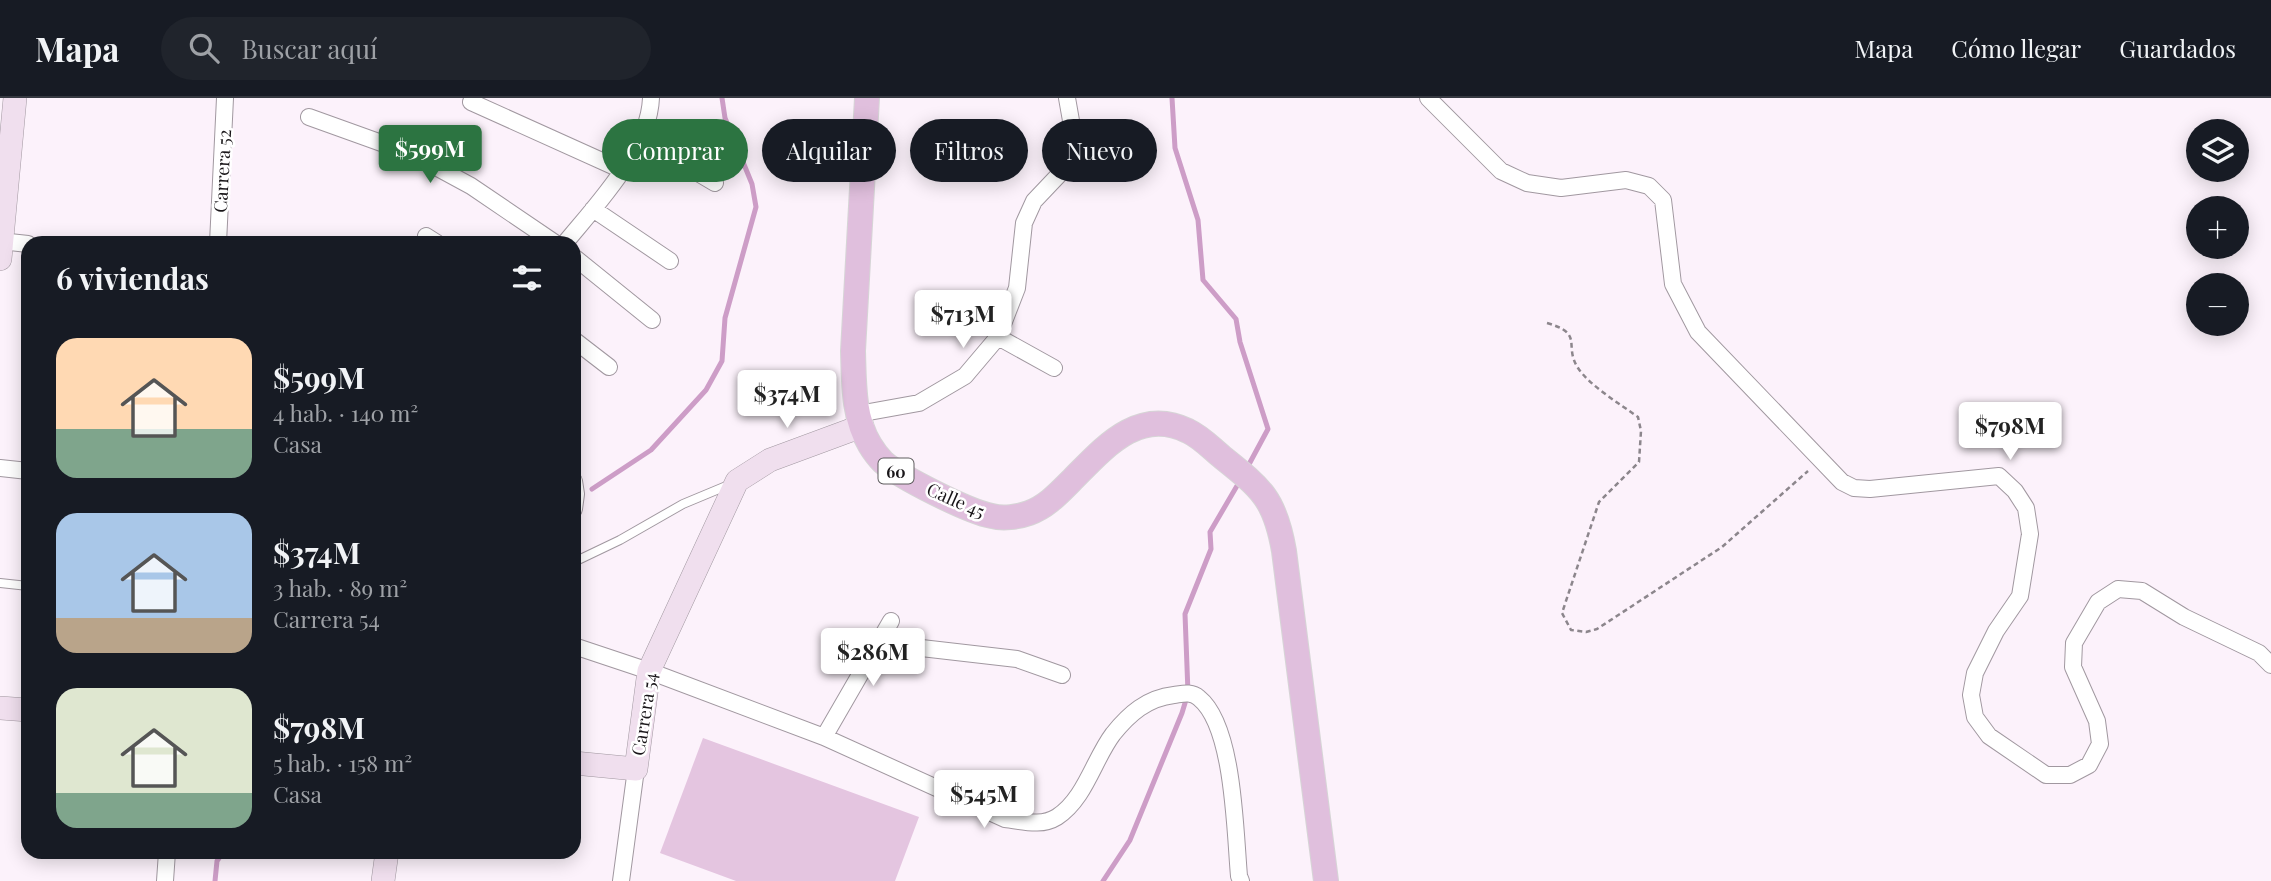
<!DOCTYPE html>
<html lang="es">
<meta charset="utf-8">
<style>
:root{--surface:#171b24;--page:#20242c;--text:#f1f3f6;--muted:#9ea1a6;--line:#363941;--accent:#2c7441}
body{margin:0;font-family:"Playfair Display",serif;background:var(--page);color:var(--text);height:100vh;display:flex;flex-direction:column;font-size:26px;white-space:nowrap}
*{box-sizing:border-box;margin:0}
p{font-size:23px;color:var(--muted)}
.icon{flex:none;width:38px;height:38px;fill:none;stroke:currentColor;stroke-width:2;stroke-linecap:round;stroke-linejoin:round}
.map{position:relative;flex:1;overflow:hidden}
.details{position:absolute;left:21px;top:138px;width:560px;height:623px;display:flex;flex-direction:column;background:var(--surface);border-radius:21px;box-shadow:0 4px 18px #0003}
.details>*{flex:none}
.guide{position:absolute;left:602px;top:21px;width:665px;height:63px;display:flex;gap:14px}
.buttons{position:absolute;left:2186px;top:21px;display:grid;gap:14px}
.buttons a{display:grid;place-items:center;width:63px;height:63px;border-radius:50%;background:var(--surface);box-shadow:0 4px 18px #0003;font-size:35px}
.price{position:absolute;translate:-50% -60px;padding:0 16px;border-radius:7px;background:#fff;color:#222;font-size:23px;line-height:46px;filter:drop-shadow(0 2px 4px #0008)}
.price::after{content:'';position:absolute;left:50%;top:42px;width:21px;height:16px;margin-left:-10px;background:inherit;clip-path:polygon(0 0,100% 0,50% 100%)}
.price.current{background:var(--accent);color:#fff}
ul{padding:0;list-style:none}
li{display:flex;align-items:center;gap:21px;height:175px;padding:0 35px}
li span{display:grid;place-items:center;flex:none;width:196px;height:140px;border-radius:21px;color:#555}
li>.icon{margin-inline-start:auto}
span .icon{width:84px;height:84px;fill:#fffc;stroke-width:1}
li b{font-size:30px}
h2{display:flex;justify-content:space-between;align-items:center;height:84px;padding:0 35px;font-size:30px}
.tag{padding:0 24px;border-radius:32px;background:var(--surface);box-shadow:0 4px 18px #0003;font-size:24px;line-height:63px}
.tag.current{background:var(--accent);color:#fff}
header{display:flex;align-items:center;gap:42px;box-sizing:border-box;height:98px;padding:0 35px;background:var(--surface);border-bottom:2px solid var(--line)}
header strong{font-size:33px}
nav{display:flex;gap:38px;margin-inline-start:auto;font-size:24px}
.search{width:490px;height:63px;background:var(--page);display:flex;align-items:center;gap:18px;box-sizing:border-box;padding:0 24px;border-radius:38px;color:var(--muted);font-size:26px}
.map>svg:first-child{display:block}
.green{fill:#e4c5e0}
.lines{fill:none;stroke-linecap:round;stroke-linejoin:round}
.stream{stroke:#cd9dc7;stroke-width:5}
.lane-casing{stroke:#a198a0;stroke-width:10}
.street-casing{stroke:#a198a0;stroke-width:18}
.secondary-casing{stroke:#a198a0;stroke-width:24}
.primary-casing{stroke:#d6d5d6;stroke-width:26}
.path{stroke:#8c868c;stroke-width:2.5;stroke-dasharray:5 3.5;stroke-linecap:butt}
.lane{stroke:#fff;stroke-width:8}
.street{stroke:#fff;stroke-width:16}
.secondary{stroke:#f0dfee;stroke-width:23}
.primary{stroke:#e0bfdd;stroke-width:24}
.labels{text-anchor:middle;dominant-baseline:central;stroke-width:5;stroke-linejoin:round;paint-order:stroke}
.shield{fill:#fff;stroke:#5e5c5e;stroke-width:2}
.shield-label{font-size:16px;font-weight:bold;fill:#191619}
.street-label{font-size:18px;fill:#191619;stroke:#fff}
</style>
<header>
<strong>Mapa</strong>
<div class="search"><svg class="icon" aria-label="search" viewBox="0 0 24 24"><circle cx="10" cy="10" r="6"/><path d="M15 15l6 6"/></svg>Buscar aquí</div>
<nav><a>Mapa</a><a>Cómo llegar</a><a>Guardados</a></nav>
</header>
<div class="map">
<svg width="2271" height="783" viewBox="0 0 2271 783">
<rect width="100%" height="100%" fill="#fcf2fb"/>
<path class="green" d="M703 640 919 719 895 783H736L660 755Z"/>
<g class="lines">
<path class="stream" d="M1172 0 1175 50 1198 122 1203 182 1236 221 1240 244 1268 331 1247 370
M592 391 651 352 706 292 722 263 725 220 756 109 752 86 725 20 722 0
M215 783 217 763 223 754
M1103 783 1130 742 1182 615 1188 595 1185 516 1211 451 1210 434 1241 381"/>
<defs>
<path id="lane" d="M574 464 620 442 683 406 731 386
M0 485 28 488"/>
<path id="street" d="M1428 0 1501 73 1527 85 1561 90 1626 82 1649 88 1663 102 1673 186 1698 234 1842 384 1854 390 1870 391 1999 378 2015 393 2026 410 2030 436 2020 498 1996 533 1975 575 1971 597 1975 619 1989 638 2046 677H2070L2089 667 2100 646 2097 623 2073 569 2074 545 2098 504 2118 491 2142 493 2184 519 2259 555 2271 567
M471 4 624 73
M309 19 412 56 471 88 555 145
M639 40 715 85
M593 111 670 163
M426 138 437 145
M0 143 28 146
M218 145 225 0
M565 145C597 106 649 52 651 0
M574 159 652 222
M998 239 1017 190 1024 125 1034 103 1071 64 1073 34 1067 0
M574 242 609 269
M858 316 919 305 965 278 998 239 1054 270
M0 370 28 373
M574 383 576 396 574 411
M878 545 1017 561 1062 577
M574 548 649 573 824 639 1005 721C1023 723 1041 729 1057 719 1085 701 1094 661 1113 636 1129 616 1147 600 1174 597 1182 596 1191 593 1199 600 1234 628 1235 734 1239 778L1241 783
M824 639 891 523
M165 783 167 754
M621 783 636 671"/>
<path id="secondary" d="M0 161 15 0
M0 610 28 612
M574 665 636 671 649 573 737 383 770 362 862 328
M383 783 387 754"/>
<path id="primary" d="M867 0 853 253C854 285 853 319 870 347 873 352 878 359 883 364 900 379 969 414 992 418 1003 421 1018 419 1029 415 1046 409 1058 396 1071 383 1103 351 1138 308 1188 333 1201 339 1211 350 1222 359 1262 391 1275 401 1284 453L1326 783"/>
</defs>
<use href="#lane" class="lane-casing"/>
<use href="#street" class="street-casing"/>
<use href="#secondary" class="secondary-casing"/>
<use href="#primary" class="primary-casing"/>
<path class="path" d="M1547 225C1585 236 1563 247 1578 270 1590 288 1620 306 1638 319L1641 333 1639 364 1599 404 1562 515 1571 532 1586 534 1597 531 1722 449 1808 373"/>
<use href="#lane" class="lane"/>
<use href="#street" class="street"/>
<use href="#secondary" class="secondary"/>
<use href="#primary" class="primary"/>
</g>
<g class="labels">
<rect class="shield" x="878.5" y="360.5" width="35" height="25" rx="5"/>
<g class="shield-label">
<text x="896" y="373">60</text>
</g>
<g class="street-label">
<text transform="translate(222 73) rotate(-87)">Carrera 52</text>
<text transform="translate(956 402) rotate(24)">Calle 45</text>
<text transform="translate(644 616) rotate(-81)">Carrera 54</text>
</g>
</g>
</svg>
<div class="buttons">
<a><svg class="icon" aria-label="layers" viewBox="0 0 24 24"><path d="M12 4l9 5-9 5-9-5zM3 14l9 5 9-5"/></svg></a>
<a>+</a>
<a>−</a>
</div>
<b class="price current" style="left:430px;top:87px">$599M</b>
<b class="price" style="left:963px;top:252px">$713M</b>
<b class="price" style="left:787px;top:332px">$374M</b>
<b class="price" style="left:2010px;top:364px">$798M</b>
<b class="price" style="left:873px;top:590px">$286M</b>
<b class="price" style="left:984px;top:732px">$545M</b>
<div class="guide">
<a class="tag current">Comprar</a>
<a class="tag">Alquilar</a>
<a class="tag">Filtros</a>
<a class="tag">Nuevo</a>
</div>
<section class="details">
<h2>6 viviendas<svg class="icon" aria-label="filters" viewBox="0 0 24 24"><path d="M4 7h16M4 17h16"/><circle cx="9" cy="7" r="2"/><circle cx="15" cy="17" r="2"/></svg></h2>
<ul>
<li><span style="background:linear-gradient(#ffd9b3 65%,#7fa58c 0)"><svg class="icon" aria-label="home" viewBox="0 0 24 24"><path d="M3 11l9-7 9 7M6 9v11h12V9"/></svg></span><div><b>$599M</b><p>4 hab. · 140 m²</p><p>Casa</p></div></li>
<li><span style="background:linear-gradient(#a9c7e8 75%,#b9a48a 0)"><svg class="icon" aria-label="home" viewBox="0 0 24 24"><path d="M3 11l9-7 9 7M6 9v11h12V9"/></svg></span><div><b>$374M</b><p>3 hab. · 89 m²</p><p>Carrera 54</p></div></li>
<li><span style="background:linear-gradient(#dfe7d0 75%,#7fa58c 0)"><svg class="icon" aria-label="home" viewBox="0 0 24 24"><path d="M3 11l9-7 9 7M6 9v11h12V9"/></svg></span><div><b>$798M</b><p>5 hab. · 158 m²</p><p>Casa</p></div></li>
</ul>
</section>
</div>
